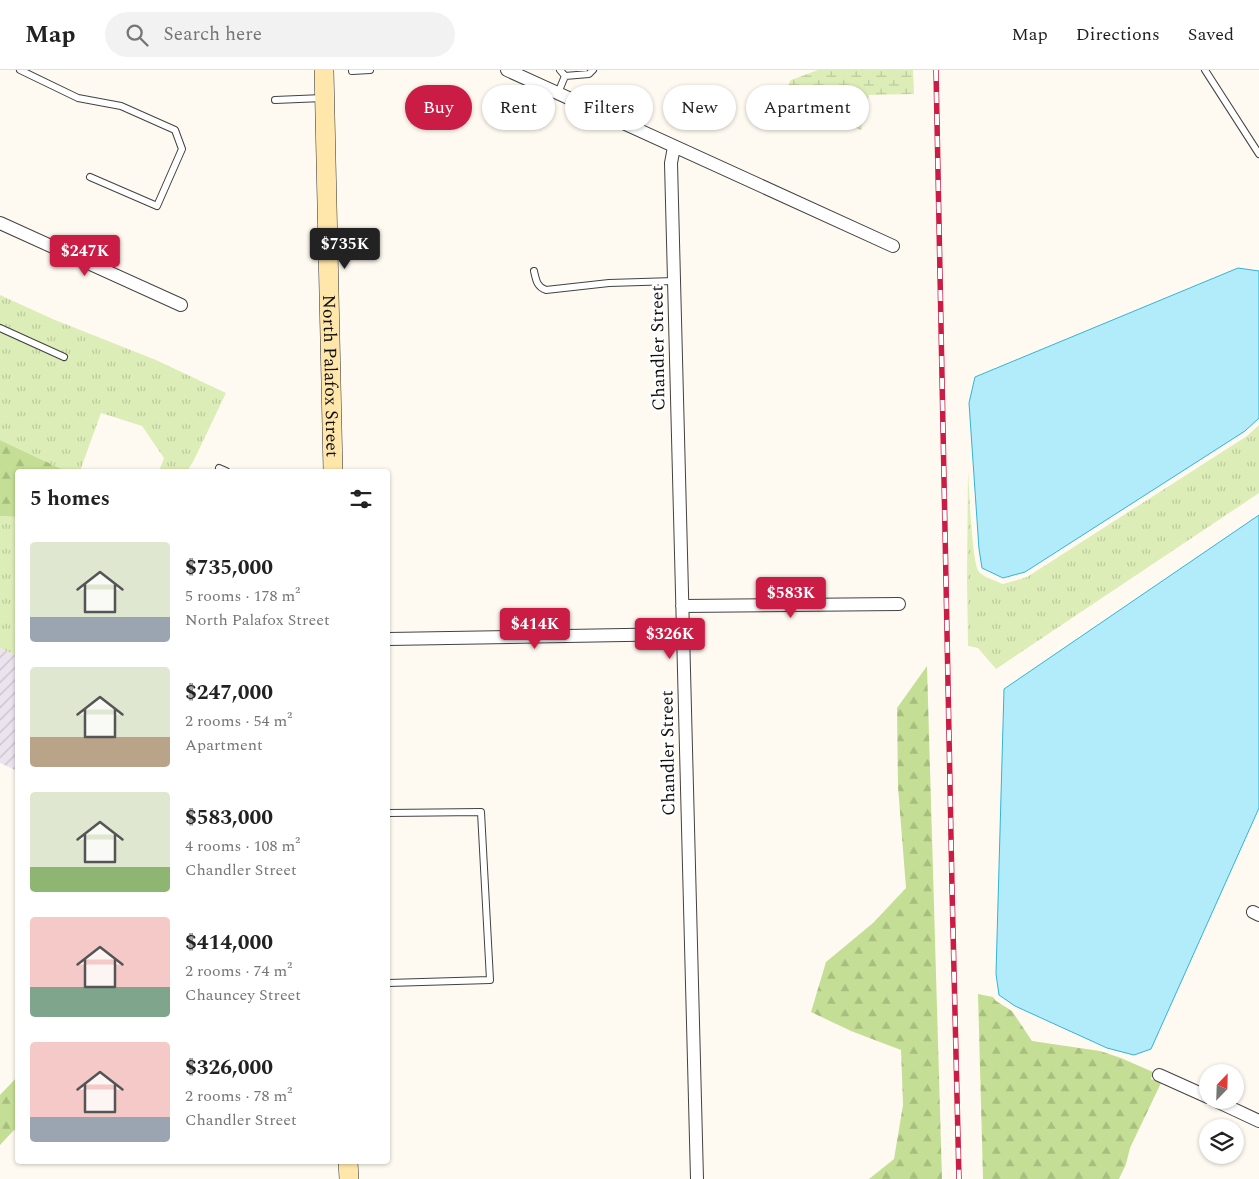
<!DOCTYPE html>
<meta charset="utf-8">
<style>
:root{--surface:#fff;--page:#f2f2f2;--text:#222;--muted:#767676;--line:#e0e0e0;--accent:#ca1c44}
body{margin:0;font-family:Spectral,serif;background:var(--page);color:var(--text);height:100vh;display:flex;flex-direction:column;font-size:19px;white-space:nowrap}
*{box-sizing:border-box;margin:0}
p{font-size:16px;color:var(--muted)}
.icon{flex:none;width:28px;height:28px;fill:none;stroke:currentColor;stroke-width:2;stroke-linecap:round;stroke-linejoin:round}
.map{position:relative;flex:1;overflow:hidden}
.details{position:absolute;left:15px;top:399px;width:375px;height:695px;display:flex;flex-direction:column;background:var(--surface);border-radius:5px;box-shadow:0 1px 4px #0004}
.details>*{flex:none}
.banner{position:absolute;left:405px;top:15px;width:475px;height:45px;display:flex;gap:10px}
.needle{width:32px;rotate:23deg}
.fabs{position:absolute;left:1199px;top:994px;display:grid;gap:10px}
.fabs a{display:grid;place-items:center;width:45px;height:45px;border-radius:50%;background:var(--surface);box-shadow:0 1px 4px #0004;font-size:25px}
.price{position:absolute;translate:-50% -42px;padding:0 11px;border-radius:5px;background:var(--accent);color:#fff;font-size:16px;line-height:32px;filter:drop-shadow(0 1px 2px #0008)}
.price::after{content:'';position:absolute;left:50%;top:30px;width:15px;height:11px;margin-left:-8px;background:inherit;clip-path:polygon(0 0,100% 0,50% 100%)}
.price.on{background:#222;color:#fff}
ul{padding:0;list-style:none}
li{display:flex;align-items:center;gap:15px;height:125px;padding:0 15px}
li span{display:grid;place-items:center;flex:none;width:140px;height:100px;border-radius:5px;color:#555}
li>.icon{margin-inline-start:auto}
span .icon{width:60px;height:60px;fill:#fffc;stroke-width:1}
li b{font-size:21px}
h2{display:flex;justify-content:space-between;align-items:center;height:60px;padding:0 15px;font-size:21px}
.chip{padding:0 18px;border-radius:22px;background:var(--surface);box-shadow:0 1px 4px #0004;font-size:18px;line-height:45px}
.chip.on{background:var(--accent);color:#fff}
header{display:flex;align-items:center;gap:30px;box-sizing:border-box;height:70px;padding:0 25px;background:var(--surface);border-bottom:1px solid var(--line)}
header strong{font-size:24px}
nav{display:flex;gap:28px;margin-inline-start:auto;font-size:18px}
.search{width:350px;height:45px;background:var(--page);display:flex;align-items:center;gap:12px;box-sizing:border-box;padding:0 18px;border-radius:28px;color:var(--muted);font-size:19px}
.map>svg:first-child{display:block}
.industrial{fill:url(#industrial-furrows)}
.grass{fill:url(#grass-tufts)}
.forest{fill:url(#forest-firs)}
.wetland{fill:url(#wetland-marsh)}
.water{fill:#b2ecfa;stroke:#33b3d7}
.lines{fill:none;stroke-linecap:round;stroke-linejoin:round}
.lane-casing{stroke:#424242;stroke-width:8}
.street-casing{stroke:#424242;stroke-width:14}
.secondary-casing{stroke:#313131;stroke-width:20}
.lane{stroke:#fff;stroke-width:6}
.street{stroke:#fff;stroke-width:12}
.secondary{stroke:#ffe7ac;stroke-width:19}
.rail-casing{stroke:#ca1c44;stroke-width:5.5}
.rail{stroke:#fff;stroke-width:4;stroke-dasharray:11;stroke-linecap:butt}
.labels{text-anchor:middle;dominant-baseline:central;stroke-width:5;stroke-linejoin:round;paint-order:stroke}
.street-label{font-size:18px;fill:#0f0f0f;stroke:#fff}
</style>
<header>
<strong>Map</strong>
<div class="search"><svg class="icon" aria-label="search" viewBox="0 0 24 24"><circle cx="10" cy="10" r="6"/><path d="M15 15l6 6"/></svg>Search here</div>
<nav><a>Map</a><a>Directions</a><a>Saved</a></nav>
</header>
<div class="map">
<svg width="1259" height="1109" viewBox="0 0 1259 1109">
<defs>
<pattern id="industrial-furrows" width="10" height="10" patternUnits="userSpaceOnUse" patternTransform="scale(1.25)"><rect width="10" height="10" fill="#ebe3ee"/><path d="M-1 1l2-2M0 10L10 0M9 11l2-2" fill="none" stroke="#c8c2cb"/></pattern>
<pattern id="grass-tufts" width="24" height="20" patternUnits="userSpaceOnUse" patternTransform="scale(1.25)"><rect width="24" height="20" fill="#ddedb7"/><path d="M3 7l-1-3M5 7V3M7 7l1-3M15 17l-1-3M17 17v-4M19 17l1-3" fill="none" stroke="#bcca9c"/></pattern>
<pattern id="forest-firs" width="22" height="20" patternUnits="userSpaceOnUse" patternTransform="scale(1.25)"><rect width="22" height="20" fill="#c4df95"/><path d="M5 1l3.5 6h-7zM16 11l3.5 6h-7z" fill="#a7be7f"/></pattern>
<pattern id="wetland-marsh" width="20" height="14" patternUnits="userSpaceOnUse" patternTransform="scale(1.25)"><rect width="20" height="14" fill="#ddedb7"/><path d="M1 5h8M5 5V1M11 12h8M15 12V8" fill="none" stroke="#bcca9c"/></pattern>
</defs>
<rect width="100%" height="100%" fill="#fffaf1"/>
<path class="industrial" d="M0 578 17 586V701L0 693Z"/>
<path class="grass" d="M0 225 55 250 156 290 226 323 193 392 187 401H159L164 388 142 356 101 343 80 401H66L0 370Z
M1259 355V423L996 599 978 578 968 576 967 509 968 401C969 416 972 495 979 502 984 507 994 510 1000 513L1003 514 1027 507 1247 366Z
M0 446 17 447V586L0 578Z"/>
<path class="forest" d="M0 370 66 401H18L17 447 0 446Z
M927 596 942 1109H869L894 1089 903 1035 901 980 851 961 811 942 826 892 873 853 906 818 898 717 897 638Z
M978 924 993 927 996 931 1012 941 1032 971 1100 981 1121 988 1153 1002 1151 1009 1161 1013 1130 1078 1126 1094 1119 1109H983Z
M17 1007V1061L14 1060 0 1075V1025Z"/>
<path class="wetland" d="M818 0H913L914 24 869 25 861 60 783 24 791 10Z"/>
<path class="water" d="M1238 198 1259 201V348L1245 361 1025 502 1003 508 982 498 979 479 969 333 975 307Z
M1259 445V738L1151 979 1134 985 1107 978 1015 936 999 925 996 904 1004 619Z"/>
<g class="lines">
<defs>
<path id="lane" d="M20 0 78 28 121 36 175 60 182 79 157 136 90 107
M1205 0 1259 84
M352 1 370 0
M565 6 589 4 593 0
M558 23 565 6 560 0
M275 30 323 28
M534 201C536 210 537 217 546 220L609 213 674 211
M0 258 64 287
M219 398 226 401
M388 743 481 742 490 910 388 913"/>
<path id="street" d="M507 0 893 176
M674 77 671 93 697 1109
M0 153 181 235
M682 536 899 534
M388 569 683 564
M1253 842 1259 845
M1159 1005 1208 1027
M1214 1030 1259 1051"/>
<g id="secondary">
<path id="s1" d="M324 0 333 401"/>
<path d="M348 1091 349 1109"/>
</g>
</defs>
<use href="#lane" class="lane-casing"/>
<use href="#street" class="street-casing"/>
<use href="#secondary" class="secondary-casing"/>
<use href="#lane" class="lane"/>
<use href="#street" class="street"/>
<use href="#secondary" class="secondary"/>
<defs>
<path id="rail" d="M936 0 952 818 959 1109"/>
</defs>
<use href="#rail" class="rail-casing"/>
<use href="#rail" class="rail"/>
</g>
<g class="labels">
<g class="street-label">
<text transform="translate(658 278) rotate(-91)">Chandler Street</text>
<text stroke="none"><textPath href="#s1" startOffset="306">North Palafox Street</textPath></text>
<text transform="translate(668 683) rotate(-91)">Chandler Street</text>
</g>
</g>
</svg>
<div class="fabs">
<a><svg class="needle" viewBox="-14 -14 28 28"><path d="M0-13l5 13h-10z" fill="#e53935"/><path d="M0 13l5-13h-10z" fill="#767676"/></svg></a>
<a><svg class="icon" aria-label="layers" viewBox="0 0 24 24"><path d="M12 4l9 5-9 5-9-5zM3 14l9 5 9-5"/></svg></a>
</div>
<b class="price on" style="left:345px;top:200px">$735K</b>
<b class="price" style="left:85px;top:207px">$247K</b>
<b class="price" style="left:791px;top:549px">$583K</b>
<b class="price" style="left:535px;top:580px">$414K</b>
<b class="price" style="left:670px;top:590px">$326K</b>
<div class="banner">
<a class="chip on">Buy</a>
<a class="chip">Rent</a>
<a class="chip">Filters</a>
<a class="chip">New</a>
<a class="chip">Apartment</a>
</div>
<section class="details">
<h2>5 homes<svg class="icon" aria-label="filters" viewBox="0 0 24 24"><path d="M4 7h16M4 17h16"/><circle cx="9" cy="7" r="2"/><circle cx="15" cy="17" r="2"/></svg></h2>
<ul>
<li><span style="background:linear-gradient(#dfe7d0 75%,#9aa5b1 0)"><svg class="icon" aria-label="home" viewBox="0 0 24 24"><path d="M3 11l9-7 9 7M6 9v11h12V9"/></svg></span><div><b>$735,000</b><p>5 rooms · 178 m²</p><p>North Palafox Street</p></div></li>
<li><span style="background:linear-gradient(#dfe7d0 70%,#b9a48a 0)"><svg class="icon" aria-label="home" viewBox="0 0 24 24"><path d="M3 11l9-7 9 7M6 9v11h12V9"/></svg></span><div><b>$247,000</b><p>2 rooms · 54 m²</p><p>Apartment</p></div></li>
<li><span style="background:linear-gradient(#dfe7d0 75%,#8fb573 0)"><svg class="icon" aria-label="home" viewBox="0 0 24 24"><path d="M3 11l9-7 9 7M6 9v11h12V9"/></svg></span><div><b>$583,000</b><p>4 rooms · 108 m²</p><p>Chandler Street</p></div></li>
<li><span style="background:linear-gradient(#f6c9c9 70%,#7fa58c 0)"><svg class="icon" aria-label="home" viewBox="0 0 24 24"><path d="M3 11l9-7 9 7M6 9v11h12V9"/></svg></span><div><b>$414,000</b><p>2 rooms · 74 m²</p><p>Chauncey Street</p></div></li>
<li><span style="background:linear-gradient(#f6c9c9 75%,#9aa5b1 0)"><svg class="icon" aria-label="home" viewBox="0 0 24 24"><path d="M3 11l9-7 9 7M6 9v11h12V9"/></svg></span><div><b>$326,000</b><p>2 rooms · 78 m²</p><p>Chandler Street</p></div></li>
</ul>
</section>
</div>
